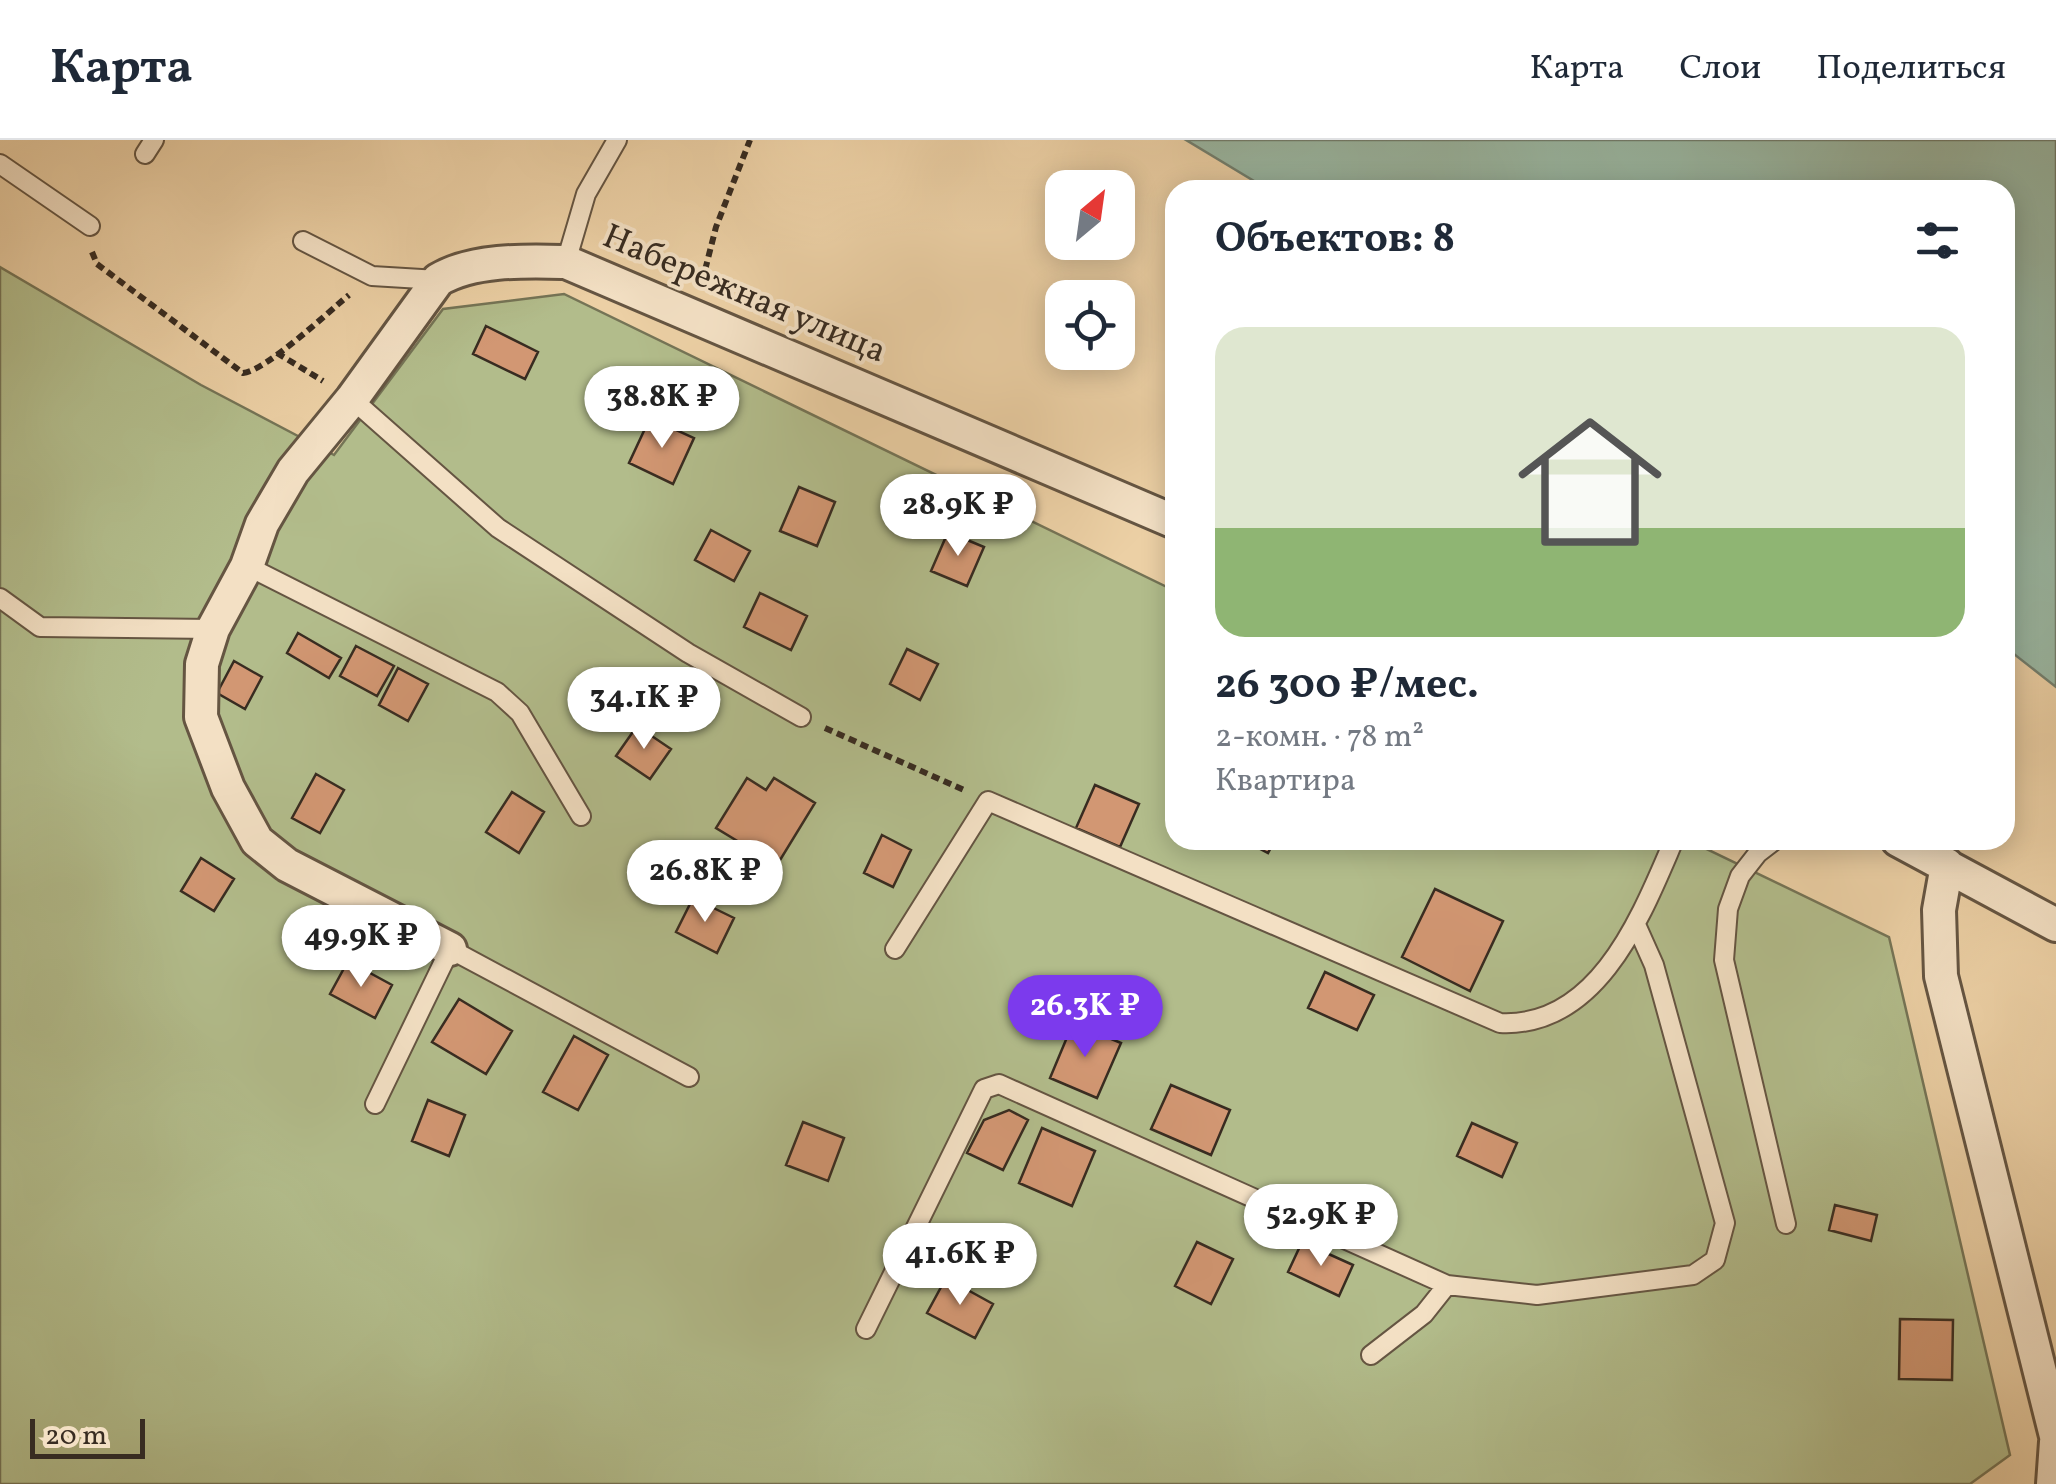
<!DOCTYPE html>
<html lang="ru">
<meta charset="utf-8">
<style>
:root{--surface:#fff;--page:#f6f6f7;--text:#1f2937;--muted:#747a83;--line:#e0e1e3;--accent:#7c3aed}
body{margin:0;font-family:Vollkorn,serif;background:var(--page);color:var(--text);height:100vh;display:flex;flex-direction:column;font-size:38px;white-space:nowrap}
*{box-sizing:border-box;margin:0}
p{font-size:32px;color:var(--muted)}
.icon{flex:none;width:55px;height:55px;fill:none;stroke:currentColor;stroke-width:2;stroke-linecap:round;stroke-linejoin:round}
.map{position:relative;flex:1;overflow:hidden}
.side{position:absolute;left:1165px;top:40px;width:850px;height:670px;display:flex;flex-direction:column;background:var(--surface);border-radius:30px;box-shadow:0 5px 25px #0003}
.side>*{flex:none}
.needle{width:65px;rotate:29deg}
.buttons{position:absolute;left:1045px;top:30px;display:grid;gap:20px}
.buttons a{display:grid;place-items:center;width:90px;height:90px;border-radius:20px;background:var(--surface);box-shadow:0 5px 25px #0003;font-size:50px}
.scale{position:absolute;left:30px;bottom:25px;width:115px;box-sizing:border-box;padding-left:10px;border:5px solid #382c21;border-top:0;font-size:28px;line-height:35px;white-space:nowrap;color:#382c21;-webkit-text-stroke:8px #f3e0c4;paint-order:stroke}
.price{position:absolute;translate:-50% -85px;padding:0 22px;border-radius:35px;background:#fff;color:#222;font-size:32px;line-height:65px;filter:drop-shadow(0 2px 5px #0008)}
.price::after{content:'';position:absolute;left:50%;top:60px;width:30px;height:22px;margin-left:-15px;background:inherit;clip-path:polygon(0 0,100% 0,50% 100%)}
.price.selected{background:var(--accent);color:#fff}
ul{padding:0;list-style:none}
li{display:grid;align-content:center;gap:20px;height:530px;padding:0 50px}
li+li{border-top:2px solid var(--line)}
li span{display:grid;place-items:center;height:310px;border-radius:30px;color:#555}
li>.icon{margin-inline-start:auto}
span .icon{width:180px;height:180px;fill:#fffc;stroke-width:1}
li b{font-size:42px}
h2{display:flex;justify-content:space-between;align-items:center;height:120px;padding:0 50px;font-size:42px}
header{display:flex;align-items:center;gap:60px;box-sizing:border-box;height:140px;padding:0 50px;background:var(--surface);border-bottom:2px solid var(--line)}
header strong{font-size:48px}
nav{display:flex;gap:55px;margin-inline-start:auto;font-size:35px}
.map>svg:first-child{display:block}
.green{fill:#b2bc8b;stroke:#757456;stroke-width:2.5}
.water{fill:#99b7a3;stroke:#727f6f;stroke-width:2.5}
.building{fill:#d29773;stroke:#382c21;stroke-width:2.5}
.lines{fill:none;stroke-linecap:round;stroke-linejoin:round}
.lane-casing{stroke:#655542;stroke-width:22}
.street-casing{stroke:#655542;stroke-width:38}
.path{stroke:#382c21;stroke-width:6;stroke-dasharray:8 5;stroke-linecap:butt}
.lane{stroke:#f3e0c4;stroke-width:18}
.street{stroke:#f3e0c4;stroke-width:32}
.labels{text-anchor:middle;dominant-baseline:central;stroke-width:8;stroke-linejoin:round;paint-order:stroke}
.street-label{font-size:35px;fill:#382c21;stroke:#f3e0c4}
</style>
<header>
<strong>Карта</strong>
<nav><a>Карта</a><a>Слои</a><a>Поделиться</a></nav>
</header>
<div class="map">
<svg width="2056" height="1344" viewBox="0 0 2056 1344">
<rect width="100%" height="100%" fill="#ecd0a5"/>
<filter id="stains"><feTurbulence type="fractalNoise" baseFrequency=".002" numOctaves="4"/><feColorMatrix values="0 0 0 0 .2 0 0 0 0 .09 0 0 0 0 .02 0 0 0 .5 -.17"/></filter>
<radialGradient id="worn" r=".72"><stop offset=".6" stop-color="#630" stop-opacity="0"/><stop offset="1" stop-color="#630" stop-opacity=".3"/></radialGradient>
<path class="green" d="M0 127 201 245 334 315 443 169 564 154 1175 451V700H1688L1889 797 2010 1315 1970 1344H0Z"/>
<path class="water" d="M1186 0H2056V547L2005 507V50H1269Z"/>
<path class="building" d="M486 186 538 212 525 239 473 214Z
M650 278 694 298 673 344 629 323Z
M799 347 835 362 817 406 780 391Z
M711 390 750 411 734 441 695 420Z
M948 392 984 407 967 446 931 431Z
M760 453 807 476 791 510 744 487Z
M298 493 341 518 329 538 287 513Z
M356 506 394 526 377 556 340 536Z
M907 509 938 524 920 560 890 544Z
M234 521 262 537 245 569 217 553Z
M398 528 428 544 408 581 379 565Z
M637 586 671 609 650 639 616 616Z
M316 634 344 650 320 693 292 678Z
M747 638 766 650 774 638 815 663 777 725 716 688Z
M1095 645 1139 664 1120 707 1076 688Z
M512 652 544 672 519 713 486 692Z
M882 695 911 710 893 747 864 733Z
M1243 700H1275L1268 713Z
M201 718 234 739 214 771 181 751Z
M1435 749 1503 781 1470 851 1402 817Z
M693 758 734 778 717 813 676 792Z
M348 821 392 845 375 878 330 854Z
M1325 832 1374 855 1357 890 1308 868Z
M459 859 512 891 486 934 432 902Z
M1073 883 1121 903 1097 958 1050 938Z
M574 896 608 915 578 970 543 952Z
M1171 945 1230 970 1211 1015 1151 989Z
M428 960 465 975 449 1016 412 1001Z
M1009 970 1028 980 1003 1030 967 1013 984 980Z
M803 982 844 998 828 1041 786 1025Z
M1472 983 1517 1003 1502 1037 1457 1016Z
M1042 988 1095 1011 1072 1066 1019 1043Z
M1835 1065 1877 1075 1871 1101 1829 1090Z
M1197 1102 1233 1119 1211 1164 1175 1146Z
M1302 1102 1353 1125 1339 1156 1288 1132Z
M946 1138 993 1164 975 1198 927 1173Z
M1900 1179 1953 1180 1952 1240 1899 1239Z"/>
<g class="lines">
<defs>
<path id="lane" d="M145 14 154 0
M0 24 90 86
M303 101 372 136 438 140
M566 122 586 54 617 0
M352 259 498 388 688 513 801 577
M247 426 497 552 520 573 581 676
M0 458 40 487 213 489
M1775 700 1758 713 1740 736 1728 769 1724 820 1786 1084
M895 809 988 661 1500 883C1599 888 1642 774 1674 700
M375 964 450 809 689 937
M866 1189 984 949 999 944 1447 1145 1537 1155 1693 1135 1715 1120 1725 1083 1654 825 1637 787
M1371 1215 1424 1174 1447 1145"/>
<path id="street" d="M1898 700 2056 785
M1947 725 1939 770 1941 836 2056 1296
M450 809 287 725 257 701 228 648 201 577 202 524 213 489 247 426 262 384 293 331 352 259 438 140C473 119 526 121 566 122L1175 382
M2053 1344 2056 1302"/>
</defs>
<use href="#lane" class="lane-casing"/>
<use href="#street" class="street-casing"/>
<path class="path" d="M92 112 97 124 243 233C267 230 327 173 349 155
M702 142 716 87 750 0
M277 213 323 241
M825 588 964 650"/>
<use href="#lane" class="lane"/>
<use href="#street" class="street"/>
</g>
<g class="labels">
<g class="street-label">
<text transform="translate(744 155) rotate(23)">Набережная улица</text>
</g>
</g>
<rect width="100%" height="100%" filter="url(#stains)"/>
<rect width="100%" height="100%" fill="url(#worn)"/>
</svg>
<div class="buttons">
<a><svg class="needle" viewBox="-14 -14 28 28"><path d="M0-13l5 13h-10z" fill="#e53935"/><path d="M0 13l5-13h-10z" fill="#747a83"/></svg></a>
<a><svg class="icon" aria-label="locate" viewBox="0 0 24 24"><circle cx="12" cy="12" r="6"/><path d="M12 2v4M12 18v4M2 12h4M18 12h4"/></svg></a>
</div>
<div class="scale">20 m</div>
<b class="price" style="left:662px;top:311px">38.8K ₽</b>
<b class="price" style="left:958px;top:419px">28.9K ₽</b>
<b class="price" style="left:644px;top:612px">34.1K ₽</b>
<b class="price" style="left:705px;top:785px">26.8K ₽</b>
<b class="price" style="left:361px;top:850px">49.9K ₽</b>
<b class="price selected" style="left:1085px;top:920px">26.3K ₽</b>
<b class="price" style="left:1321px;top:1129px">52.9K ₽</b>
<b class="price" style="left:960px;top:1168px">41.6K ₽</b>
<section class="side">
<h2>Объектов: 8<svg class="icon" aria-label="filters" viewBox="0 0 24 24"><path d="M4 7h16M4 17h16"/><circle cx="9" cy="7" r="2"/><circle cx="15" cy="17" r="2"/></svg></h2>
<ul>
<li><span style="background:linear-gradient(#dfe7d0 65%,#8fb573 0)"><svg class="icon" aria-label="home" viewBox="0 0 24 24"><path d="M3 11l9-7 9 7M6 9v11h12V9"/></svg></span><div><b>26 300 ₽/мес.</b><p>2-комн. · 78 m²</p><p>Квартира</p></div></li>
</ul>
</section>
</div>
